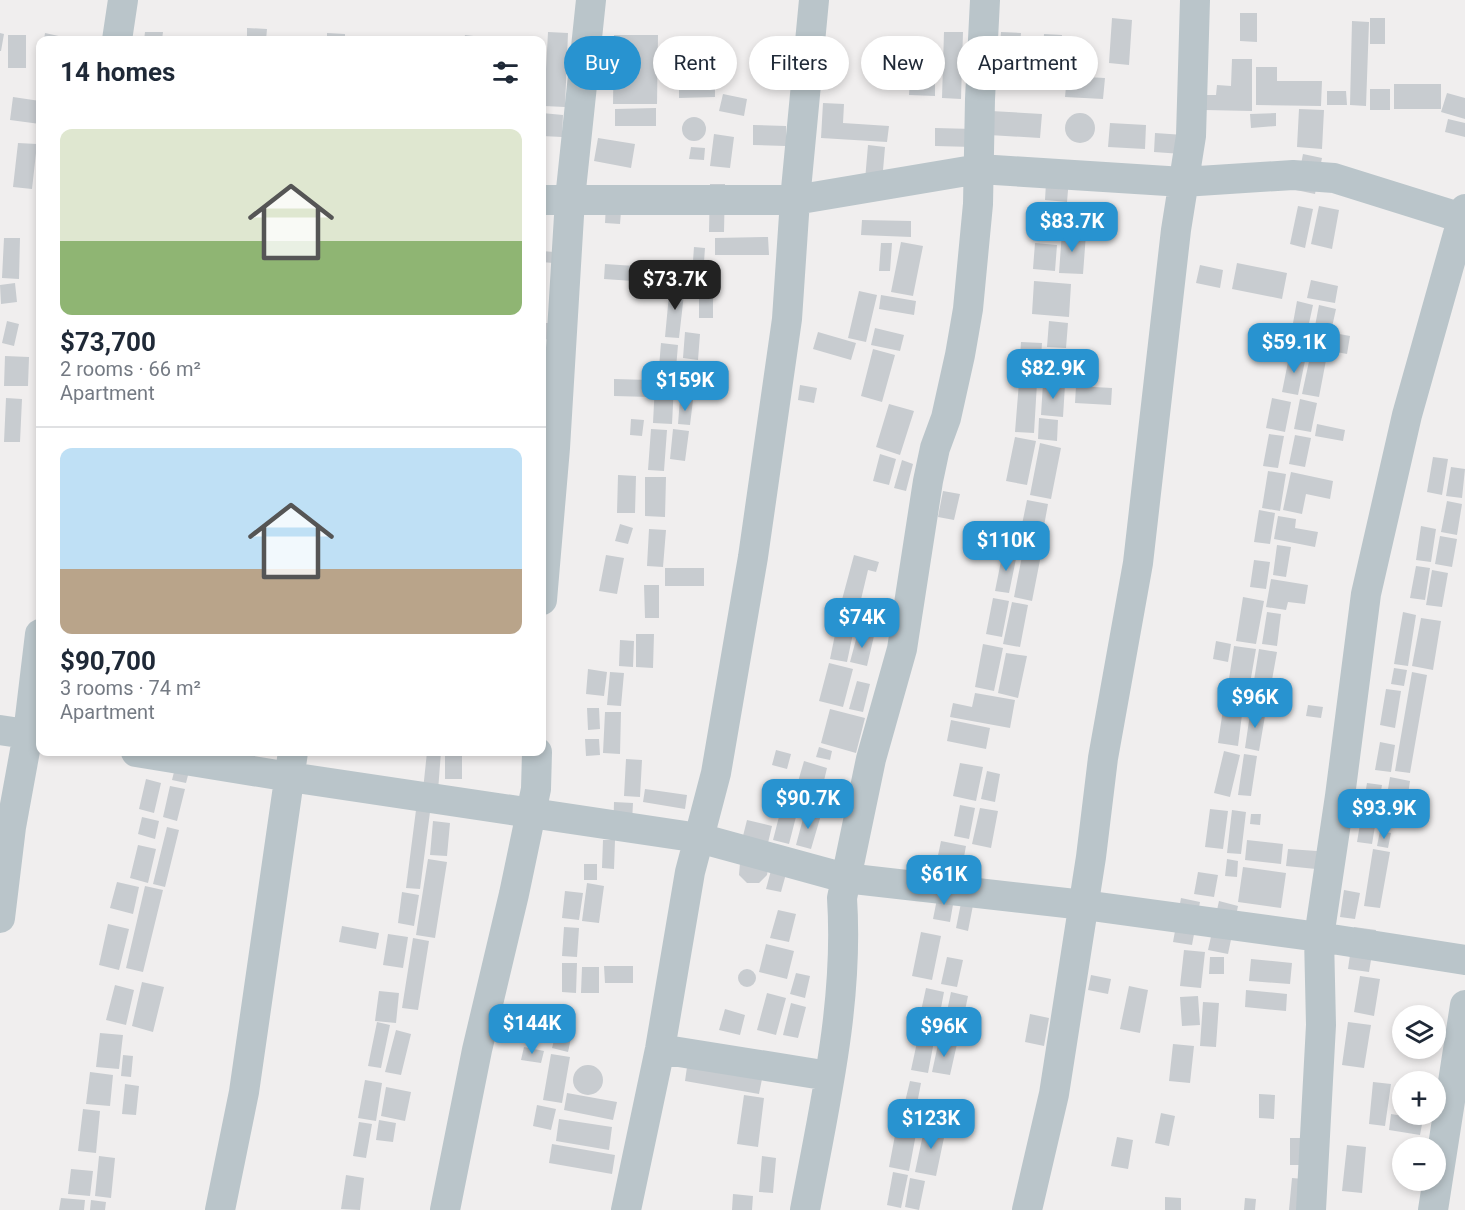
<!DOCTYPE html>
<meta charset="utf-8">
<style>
:root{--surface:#fff;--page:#f6f6f7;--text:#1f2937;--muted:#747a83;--line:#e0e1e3;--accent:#2893d0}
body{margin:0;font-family:Roboto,sans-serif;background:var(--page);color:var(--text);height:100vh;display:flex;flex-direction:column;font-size:22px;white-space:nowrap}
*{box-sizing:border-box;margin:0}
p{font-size:20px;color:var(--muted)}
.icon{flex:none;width:33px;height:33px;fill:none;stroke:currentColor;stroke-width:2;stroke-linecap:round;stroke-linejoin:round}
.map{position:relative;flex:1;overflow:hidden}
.panel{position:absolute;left:36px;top:36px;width:510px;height:720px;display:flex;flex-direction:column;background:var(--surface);border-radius:12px;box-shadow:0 3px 9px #0003}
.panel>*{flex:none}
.banner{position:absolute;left:564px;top:36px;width:570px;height:54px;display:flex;gap:12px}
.tools{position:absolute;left:1392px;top:1005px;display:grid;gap:12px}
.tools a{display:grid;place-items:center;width:54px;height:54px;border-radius:50%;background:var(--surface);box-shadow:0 3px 9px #0003;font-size:30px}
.price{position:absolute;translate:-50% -51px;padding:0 14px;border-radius:12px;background:var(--accent);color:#fff;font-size:20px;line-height:39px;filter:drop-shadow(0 2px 3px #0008)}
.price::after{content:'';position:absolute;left:50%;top:36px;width:18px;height:14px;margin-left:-9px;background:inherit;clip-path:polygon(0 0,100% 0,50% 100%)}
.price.on{background:#222;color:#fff}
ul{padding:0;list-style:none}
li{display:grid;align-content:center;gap:12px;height:318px;padding:0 24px}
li+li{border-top:2px solid var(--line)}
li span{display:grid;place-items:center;height:186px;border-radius:12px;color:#555}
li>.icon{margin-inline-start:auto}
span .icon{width:108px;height:108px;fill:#fffc;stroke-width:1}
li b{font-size:26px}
h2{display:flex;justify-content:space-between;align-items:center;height:72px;padding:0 24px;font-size:26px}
.tag{padding:0 21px;border-radius:27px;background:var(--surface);box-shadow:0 3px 9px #0003;font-size:21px;line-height:54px}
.tag.on{background:var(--accent);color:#fff}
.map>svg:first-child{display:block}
.building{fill:#c8ccd0}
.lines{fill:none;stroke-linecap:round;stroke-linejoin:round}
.street{stroke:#bac5ca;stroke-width:30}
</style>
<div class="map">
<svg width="1465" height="1210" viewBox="0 0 1465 1210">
<rect width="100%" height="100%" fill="#f0eeee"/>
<path class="building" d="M1240 13H1257V42L1240 41Z
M1112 18 1132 20 1129 65 1109 63Z
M1370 18H1385V44H1370Z
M1352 21 1369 22 1366 106 1350 105Z
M247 28 267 29 266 40H247Z
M145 32H163L162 40H144Z
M548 32 568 33 565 107 544 106Z
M944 32H963L961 99 942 98Z
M1001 32 1021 33 1019 57 999 56Z
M0 33 4 34 1 51H0Z
M45 33 63 37 62 40H44Z
M327 33 345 34V40H327Z
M1044 34 1062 35 1061 52 1043 51Z
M8 35H26V68H8Z
M465 35 482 37 481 40H464Z
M614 35H658L657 104H613Z
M1232 59H1252V111L1205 110V95H1216L1217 85 1231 86Z
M39 64H40V79L37 78Z
M1256 67H1277V81H1322L1321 106 1256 105Z
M679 74H715V97L679 98Z
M1067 76 1105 78 1103 99 1065 97Z
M910 79H935V96L909 95Z
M1394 84H1441V109H1394Z
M1370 89H1390V110H1370Z
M1327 91H1346L1347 105H1327Z
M1447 93 1465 98V119L1441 112Z
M723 94 747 99 744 116 719 111Z
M13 97 40 101V124L10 120Z
M823 103 844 104 843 123 889 126 887 142 821 138Z
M656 108V126H615V109Z
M1299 109 1324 110 1322 149 1297 147Z
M991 111 1042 114 1040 138 989 135Z
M542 113 563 115 562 137 542 136Z
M1276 113V126L1251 128 1250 114Z
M1065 128a15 15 0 1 1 30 0a15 15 0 1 1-30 0Z
M682 129a12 12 0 1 1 24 0a12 12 0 1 1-24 0Z
M1448 119 1465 123V137L1445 132Z
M1110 123 1146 125 1145 149 1108 147Z
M753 125 786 126V146L753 145Z
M935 128 974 129 973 147 935 146Z
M1155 133 1184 135 1182 154 1154 152Z
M714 134 734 137 730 168 710 166Z
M598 138 635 144 631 168 594 161Z
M18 143 37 144 32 189 13 187Z
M868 145 885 147 881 194 864 192Z
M691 147 705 148 704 160 689 159Z
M1303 154 1322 158 1315 194 1296 190Z
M1047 165 1070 167 1067 202 1045 200Z
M710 184H725L724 232H709Z
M607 186 623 187 620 224 605 223Z
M1031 205 1079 208 1078 224 1030 220Z
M1298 206 1313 209 1305 248 1290 244Z
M1319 206 1339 210 1332 249 1311 244Z
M862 220 911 221V237L861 235Z
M1062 232 1086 234 1083 274 1059 273Z
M768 237 769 255H715V238Z
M4 238H20L19 279 2 278Z
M901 242 923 246 913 296 891 292Z
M881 243H892L890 271H879Z
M1035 243 1057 245 1055 271 1033 269Z
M694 247 705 248 703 276 692 275Z
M542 251 554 252 553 263 542 262Z
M1237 263 1287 273 1282 299 1232 289Z
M605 264 635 266 633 281 604 279Z
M684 264 685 279 657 280 656 265Z
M1200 265 1223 270 1220 288 1196 283Z
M699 280H713V318H699Z
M1311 280 1338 286 1335 303 1307 298Z
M1034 281 1071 284 1069 317 1032 314Z
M15 283 17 302 1 304 0 285Z
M670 284 685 285 679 338 665 337Z
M859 291 877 295 866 342 848 338Z
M881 295 916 301 914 315 879 309Z
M1297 301 1313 305 1306 337 1291 334Z
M1319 305 1336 309 1327 350 1311 347Z
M7 321 19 324 14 346 2 343Z
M1049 321 1068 323 1066 348 1047 347Z
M542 323H549V339L542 340Z
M875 328 904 335 900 351 871 345Z
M685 332 700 334 698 360 683 358Z
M818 332 856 343 851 360 813 349Z
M1334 333 1350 336 1347 354 1331 351Z
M1021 342 1042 343 1040 373 1019 371Z
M661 343 678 345 675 380 658 379Z
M873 349 895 355 882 402 861 396Z
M1046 351 1064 352 1063 378 1043 377Z
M1290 352 1306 356 1298 395 1282 392Z
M1311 352 1327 355 1319 397 1302 394Z
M5 356 29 357 28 386H4Z
M614 379 650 380V397L614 396Z
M1019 382 1037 383 1034 433 1015 432Z
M1043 383 1065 385 1063 417 1041 415Z
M655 384 674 385 672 424 653 423Z
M800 385 817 388 814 403 798 400Z
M1076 386 1112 388 1111 405 1075 403Z
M6 398 22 399 20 442H4Z
M1272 398 1291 402 1285 432 1266 428Z
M680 399 693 400 690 425 678 424Z
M1300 399 1317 403 1311 432 1294 429Z
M889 404 914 411 900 455 876 447Z
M1039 418 1058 420 1057 441 1038 439Z
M631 419 644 420 642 436 630 435Z
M1317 424 1345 430 1343 441 1315 436Z
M651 429 667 430 664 471 648 470Z
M673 429 689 431 685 461 670 459Z
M1269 434 1284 436 1278 468 1263 466Z
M1295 435 1311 438 1305 467 1289 464Z
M1015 437 1036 441 1027 485 1006 481Z
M1040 443 1061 448 1051 499 1030 495Z
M880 454 896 459 889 485 873 481Z
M1433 457 1448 459 1442 495 1427 492Z
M902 460 913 464 906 491 894 488Z
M1451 467 1465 469 1462 498 1446 496Z
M1268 471 1286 474 1280 511 1262 508Z
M1291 472 1333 481 1330 499 1306 494 1302 514 1283 510Z
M618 475 636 476 635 513H617Z
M645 477H666L665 517 645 516Z
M943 491 960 494 954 520 938 517Z
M1027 500 1048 504 1040 548 1018 544Z
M1447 501 1462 504 1457 535 1441 532Z
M1259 510 1275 513 1270 544 1254 542Z
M1278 516 1296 519 1295 528 1318 532 1315 547 1274 539Z
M620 524 633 528 628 544 615 541Z
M1421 526 1436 529 1431 562 1416 560Z
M649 529 666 530 663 567 647 566Z
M1440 536 1457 539 1452 567 1435 564Z
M1277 545 1291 547 1286 577 1273 575Z
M1003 551 1017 554 1009 593 995 591Z
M1023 551 1041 555 1032 601 1014 597Z
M606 555 624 558 617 594 599 591Z
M854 555 879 562 876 572 868 570 858 612 840 607Z
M1254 560 1270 562 1266 589 1250 587Z
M1416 566 1430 568 1425 600 1410 598Z
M665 568H704V586H665Z
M1432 570 1448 573 1442 607 1426 605Z
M1271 579 1308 585 1305 604 1288 602 1286 610 1266 607Z
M644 585H659V618H645Z
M1243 597 1264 601 1256 644 1236 641Z
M993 598 1009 601 1002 637 986 634Z
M1012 602 1028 605 1020 647 1003 644Z
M1267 612 1281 614 1277 646 1262 644Z
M1403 612 1416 615 1408 666 1394 664Z
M1421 618 1441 621 1433 670 1412 666Z
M838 620 855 624 847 662 830 659Z
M858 632 874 636 867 666 850 662Z
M636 634H654L653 668 636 667Z
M620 640 634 641 633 667 619 666Z
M1216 641 1231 644 1228 662 1213 659Z
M983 644 1003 648 994 691 975 687Z
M1234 646 1256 649 1248 695 1227 692Z
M1259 649 1277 652 1268 702 1251 699Z
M1006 653 1027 656 1018 698 998 693Z
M829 663 853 669 843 707 819 701Z
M1394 668 1407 670 1404 686 1391 684Z
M588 669 607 672 604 696 586 694Z
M610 672 624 673 621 706 607 705Z
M1412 672 1427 675 1410 773 1395 771Z
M857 681 870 684 863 712 849 709Z
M1386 689 1401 691 1395 728 1380 725Z
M975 693 1015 700 1010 728 950 717 953 703 972 707Z
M1225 696 1244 699 1238 746 1218 743Z
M1308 705 1323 707 1321 718 1306 716Z
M1251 707 1266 710 1259 751 1245 748Z
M587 708H599L600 729 588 730Z
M830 709 865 718 856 753 821 743Z
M605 712H621L620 754 603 753Z
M951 720 990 728 986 749 947 741Z
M585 739H599L600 755 586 756Z
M1380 742 1395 745 1391 772 1375 770Z
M819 747 832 751 830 760 816 757Z
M776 750 791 754 787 769 772 765Z
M1224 751 1240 755 1230 797 1214 793Z
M179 752H194L186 783 172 780Z
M427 752H441L438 791 423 790Z
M445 752H462V779H445Z
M1244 754 1257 756 1251 796 1238 795Z
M626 759 642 760 640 797 624 796Z
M804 761 827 768 818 806 793 799Z
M960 763 983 767 976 801 953 796Z
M987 771 1000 774 995 802 981 799Z
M1390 777 1410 781 1404 822 1383 819Z
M146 779 161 783 154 813 139 809Z
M1367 783 1382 785 1372 844 1357 842Z
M170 786 185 789 177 821 163 817Z
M645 789 687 795 685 809 643 802Z
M614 802 633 803 631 840H615L614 869 602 868 603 840H613Z
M782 805 798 809 789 844 773 840Z
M960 805 975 808 969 839 954 836Z
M980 808 998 811 991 848 972 844Z
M1210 809 1228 811 1223 849 1205 847Z
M416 810 430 812 420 889 406 888Z
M1232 810 1246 812 1241 854 1227 853Z
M805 811 821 815 811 849 796 845Z
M1251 814H1261L1260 825 1250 824Z
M142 817 159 821 155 839 138 834Z
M747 820 772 826 768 843 743 836Z
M433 821 450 823 447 856 430 855Z
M167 827 179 830 165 887 153 884Z
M1380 831 1391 833 1388 848 1377 846Z
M1247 840 1283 844 1281 864 1245 860Z
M941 841 966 846 958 889 932 884Z
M138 845 156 849 148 883 130 878Z
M777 848 792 852 781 892 766 889Z
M1288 849 1317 851 1316 869 1286 866Z
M1373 849 1390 852 1380 908 1364 906Z
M428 859 447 862 435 938 416 935Z
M1227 859 1238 861 1237 877 1225 876Z
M740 863 768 869 767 875 759 883H747L739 875Z
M584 864H597V880H584Z
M1243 867 1286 873 1281 908 1238 902Z
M1198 872 1218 875 1214 897 1194 894Z
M117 882 139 887 133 914 110 908Z
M587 883 604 886 599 923 582 921Z
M145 886 163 890 143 972 126 968Z
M939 889 955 893 950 922 933 919Z
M1344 890 1360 893 1355 919 1340 917Z
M565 891 583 893 579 920 562 918Z
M402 892 419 895 414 926 398 923Z
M962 898 974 900 968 931 956 928Z
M1181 898 1200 902 1192 945 1173 942Z
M1219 901 1238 906 1228 954 1208 950Z
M778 910 796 914 789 942 770 938Z
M108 924 129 929 119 970 99 965Z
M342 926 379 933 376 949 339 942Z
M564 927 579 928 577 957 562 956Z
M1354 927 1376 930 1369 972 1348 969Z
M921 932 941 936 932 980 912 976Z
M388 934 408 937 403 968 383 965Z
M413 938 429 941 418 1010 402 1008Z
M766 944 794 951 787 979 759 972Z
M1184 950 1205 952 1201 988 1180 986Z
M947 957 963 960 957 987 941 984Z
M1210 957H1224V974H1209Z
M1251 959 1292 963 1290 984 1249 981Z
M562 963H577L576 993 562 992Z
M604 966H633V983H605Z
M582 967H599V993H581Z
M738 978a9 9 0 1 1 18 0a9 9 0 1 1-18 0Z
M796 973 810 976 805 998 790 994Z
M1091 975 1111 979 1108 994 1088 990Z
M1360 976 1380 979 1374 1016 1354 1012Z
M142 982 164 987 153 1032 132 1026Z
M115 985 134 990 126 1025 106 1020Z
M1129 986 1148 990 1140 1033 1120 1029Z
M926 988 944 992 937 1029 918 1025Z
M1246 990 1287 994 1286 1011 1245 1007Z
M379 991 399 993 396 1023 375 1021Z
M951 992 968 996 959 1039 942 1036Z
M767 993 786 998 776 1035 757 1030Z
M1198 996 1200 1025 1182 1026 1180 997Z
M1203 1002 1219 1003 1216 1047 1200 1046Z
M791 1003 806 1007 798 1038 783 1035Z
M725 1009 745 1015 740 1035 719 1030Z
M1030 1014 1049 1018 1044 1046 1025 1042Z
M559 1021 574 1024 568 1052 552 1048Z
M377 1022 390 1025 381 1068 368 1066Z
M1348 1022 1371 1025 1364 1068 1342 1065Z
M396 1030 411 1034 401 1075 385 1072Z
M100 1033 123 1035 119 1069 96 1067Z
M919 1033 935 1036 928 1073 911 1070Z
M939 1040 957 1044 950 1075 932 1072Z
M1173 1044 1194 1046 1190 1083 1169 1081Z
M524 1047 544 1051 541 1063 521 1060Z
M551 1054 570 1057 562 1103 543 1100Z
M123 1055 133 1056 131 1077 121 1076Z
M688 1060 763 1074 759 1094 685 1081Z
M573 1080a15 15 0 1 1 30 0a15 15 0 1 1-30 0Z
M90 1072 113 1075 110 1106 86 1104Z
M365 1080 382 1083 376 1121 358 1118Z
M910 1081 921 1083 916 1109 904 1106Z
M1373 1082 1391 1084 1385 1126 1369 1124Z
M125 1084 139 1086 136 1115 122 1114Z
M386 1087 411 1092 405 1121 381 1116Z
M567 1093 617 1102 613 1120 564 1110Z
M1259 1094 1275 1095 1274 1119 1259 1118Z
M744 1095 764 1098 758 1147 737 1144Z
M537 1105 556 1109 551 1130 533 1126Z
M83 1109 100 1111 96 1153 78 1151Z
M1161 1113 1175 1116 1169 1146 1155 1143Z
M1391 1114 1423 1119 1420 1135 1389 1130Z
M559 1119 612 1127 609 1150 556 1141Z
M379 1120 396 1123 393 1142 376 1140Z
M359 1122 372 1124 366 1158 353 1156Z
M925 1125 946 1128 936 1176 915 1172Z
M896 1130 916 1134 909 1171 889 1167Z
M1117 1137 1133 1140 1128 1169 1111 1166Z
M1290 1138H1307V1165H1290Z
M552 1144 615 1155 612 1174 549 1163Z
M1347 1145 1366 1147 1362 1193 1342 1191Z
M99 1156 115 1158 111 1198 95 1196Z
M762 1156 776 1158 773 1193 759 1192Z
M71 1169 93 1171 90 1196 68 1194Z
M893 1172 908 1175 901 1208 887 1205Z
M346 1175 364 1178 360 1210 341 1209Z
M910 1178 925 1181 919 1210 905 1207Z
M1292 1178 1304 1179 1301 1210H1289Z
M733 1194 753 1196 752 1210H732Z
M1165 1197 1181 1198V1210H1165Z
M61 1198 85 1200 84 1210H59Z
M1245 1198 1256 1199 1255 1210H1244Z
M91 1200 106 1202 105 1210H90Z"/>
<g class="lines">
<path class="street" d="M117 40 123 0
M542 200H795L979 169 1183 182 1293 175 1334 178 1465 219
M542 600 555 448 570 199 591 0
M0 730 40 736
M136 752 290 777 699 838 845 878 1084 905 1319 937 1465 960
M0 918 11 827 28 734 40 634
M660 1049 829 1076
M220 1210 244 1092 293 752
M445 1210 477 1050 514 894 536 789 537 752
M626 1210 660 1049 690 872 716 773 753 557 787 319 795 200 814 0
M805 1210C824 1108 849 1003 842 898L871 759 902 649 928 481 935 448 946 418 960 355 968 309 978 204 980 99 985 0
M1027 1210 1054 1094 1091 857 1103 758 1138 563 1176 230 1191 136 1195 0
M1311 1210 1321 1025 1319 937 1340 796 1366 594 1407 415 1465 209
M1433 1210 1465 1005"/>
</g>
</svg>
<div class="tools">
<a><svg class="icon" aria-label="layers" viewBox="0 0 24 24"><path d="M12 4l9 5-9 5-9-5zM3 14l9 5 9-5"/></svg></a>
<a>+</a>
<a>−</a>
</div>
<b class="price" style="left:1072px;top:253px">$83.7K</b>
<b class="price on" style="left:675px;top:311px">$73.7K</b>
<b class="price" style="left:1294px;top:374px">$59.1K</b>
<b class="price" style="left:1053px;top:400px">$82.9K</b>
<b class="price" style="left:685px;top:412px">$159K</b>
<b class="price" style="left:1006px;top:572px">$110K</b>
<b class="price" style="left:862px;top:649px">$74K</b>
<b class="price" style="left:1255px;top:729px">$96K</b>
<b class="price" style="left:808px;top:830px">$90.7K</b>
<b class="price" style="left:1384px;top:840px">$93.9K</b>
<b class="price" style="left:944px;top:906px">$61K</b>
<b class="price" style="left:532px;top:1055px">$144K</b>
<b class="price" style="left:944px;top:1058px">$96K</b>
<b class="price" style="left:931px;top:1150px">$123K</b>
<div class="banner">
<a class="tag on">Buy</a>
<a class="tag">Rent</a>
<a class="tag">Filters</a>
<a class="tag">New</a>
<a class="tag">Apartment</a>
</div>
<section class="panel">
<h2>14 homes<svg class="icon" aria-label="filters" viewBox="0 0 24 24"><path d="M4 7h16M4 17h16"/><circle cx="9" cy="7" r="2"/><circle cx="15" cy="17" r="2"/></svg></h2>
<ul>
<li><span style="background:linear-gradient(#dfe7d0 60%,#8fb573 0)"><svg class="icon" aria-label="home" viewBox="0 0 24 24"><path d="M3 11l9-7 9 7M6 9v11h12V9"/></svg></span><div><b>$73,700</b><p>2 rooms · 66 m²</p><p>Apartment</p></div></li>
<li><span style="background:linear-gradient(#bfe0f5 65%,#b9a48a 0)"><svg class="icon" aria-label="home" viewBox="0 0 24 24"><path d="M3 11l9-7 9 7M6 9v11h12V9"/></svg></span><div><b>$90,700</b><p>3 rooms · 74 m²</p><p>Apartment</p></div></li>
</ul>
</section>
</div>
